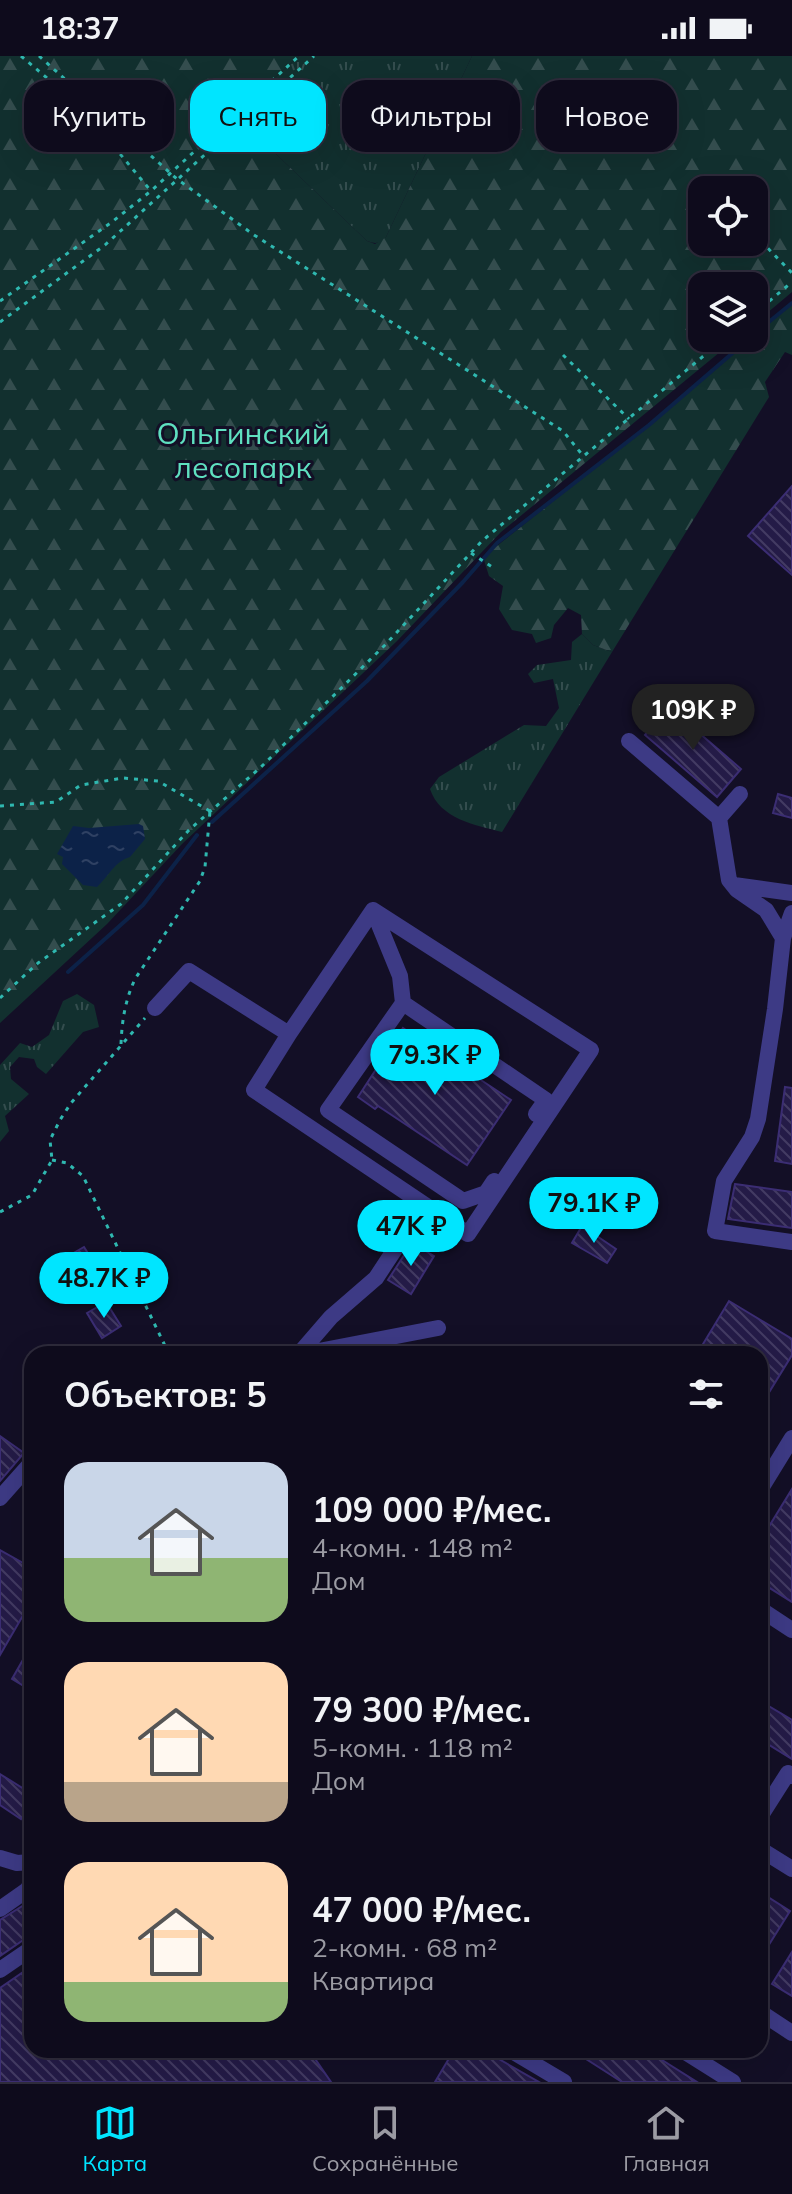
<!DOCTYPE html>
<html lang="ru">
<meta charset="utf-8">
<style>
:root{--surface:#0e0b1c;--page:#171425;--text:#f1f3f6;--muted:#9b9ba3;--line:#2e2b3b;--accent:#00e5ff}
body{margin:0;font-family:Mulish,sans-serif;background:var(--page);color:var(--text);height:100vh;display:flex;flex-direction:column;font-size:30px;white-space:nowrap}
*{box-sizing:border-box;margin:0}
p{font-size:26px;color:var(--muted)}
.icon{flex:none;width:44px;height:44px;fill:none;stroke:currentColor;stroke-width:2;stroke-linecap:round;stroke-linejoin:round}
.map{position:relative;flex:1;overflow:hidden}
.drawer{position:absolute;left:24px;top:1290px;width:744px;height:712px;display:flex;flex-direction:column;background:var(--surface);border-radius:24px;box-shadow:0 8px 32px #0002,0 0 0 2px var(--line)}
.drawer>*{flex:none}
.top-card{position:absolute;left:24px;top:24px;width:744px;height:72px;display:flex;gap:16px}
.tools{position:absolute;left:688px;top:120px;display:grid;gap:16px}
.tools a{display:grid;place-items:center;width:80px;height:80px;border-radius:16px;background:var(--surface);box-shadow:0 8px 32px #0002,0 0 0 2px var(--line);font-size:40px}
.price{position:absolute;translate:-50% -68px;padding:0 18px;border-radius:28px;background:var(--accent);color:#111;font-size:26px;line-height:52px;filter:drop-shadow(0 2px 4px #0008)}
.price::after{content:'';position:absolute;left:50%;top:48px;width:24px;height:18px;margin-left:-12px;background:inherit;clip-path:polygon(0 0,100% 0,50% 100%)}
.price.on{background:#222;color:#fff}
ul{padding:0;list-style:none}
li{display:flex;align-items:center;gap:24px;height:200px;padding:0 40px}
li span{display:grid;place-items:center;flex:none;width:224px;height:160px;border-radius:24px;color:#555}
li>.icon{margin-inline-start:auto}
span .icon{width:96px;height:96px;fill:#fffc;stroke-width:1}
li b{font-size:34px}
h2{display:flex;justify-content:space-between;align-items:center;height:96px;padding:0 40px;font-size:34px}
.chip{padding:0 28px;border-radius:24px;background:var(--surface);box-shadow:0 8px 32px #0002,0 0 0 2px var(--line);font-size:28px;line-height:72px}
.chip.on{background:var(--accent);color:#111}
.status{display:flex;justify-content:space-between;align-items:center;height:56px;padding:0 40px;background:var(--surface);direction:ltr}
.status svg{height:22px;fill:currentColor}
.tab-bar{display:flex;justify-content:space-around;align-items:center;height:112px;border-top:2px solid var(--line);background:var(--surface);font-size:22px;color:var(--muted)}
.tab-bar a{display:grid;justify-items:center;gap:4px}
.tab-bar .on{color:var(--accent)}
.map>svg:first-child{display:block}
.grass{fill:url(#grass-tufts)}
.forest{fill:url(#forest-firs);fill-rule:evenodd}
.water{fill:url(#water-ripples)}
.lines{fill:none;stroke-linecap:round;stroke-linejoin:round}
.stream{stroke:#0c2248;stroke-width:4}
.building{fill:url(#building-back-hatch);stroke:#3b2d73;stroke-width:2}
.path{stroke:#2fb8b0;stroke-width:3;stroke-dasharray:4 6;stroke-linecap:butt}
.minor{stroke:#3d3a85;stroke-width:16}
.labels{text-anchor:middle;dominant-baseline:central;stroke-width:6;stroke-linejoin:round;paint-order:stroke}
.park-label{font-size:30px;fill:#5fe0c0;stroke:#130f26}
</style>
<div class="status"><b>18:37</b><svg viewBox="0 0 49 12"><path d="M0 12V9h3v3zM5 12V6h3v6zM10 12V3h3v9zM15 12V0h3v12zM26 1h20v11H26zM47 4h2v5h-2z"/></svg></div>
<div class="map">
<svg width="792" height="2026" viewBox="0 0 792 2026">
<defs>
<pattern id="grass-tufts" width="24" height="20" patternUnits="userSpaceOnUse" patternTransform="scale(2)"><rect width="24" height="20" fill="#12302f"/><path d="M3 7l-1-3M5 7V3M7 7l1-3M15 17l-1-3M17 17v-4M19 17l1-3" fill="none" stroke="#344d4e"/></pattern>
<pattern id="forest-firs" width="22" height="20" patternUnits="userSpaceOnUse" patternTransform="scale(2)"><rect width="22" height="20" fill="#12302f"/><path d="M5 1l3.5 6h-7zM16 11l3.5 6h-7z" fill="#344d4e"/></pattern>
<pattern id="water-ripples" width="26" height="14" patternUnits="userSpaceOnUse" patternTransform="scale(2)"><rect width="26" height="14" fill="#0c2248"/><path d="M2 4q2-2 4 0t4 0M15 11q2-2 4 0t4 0" fill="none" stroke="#2f4163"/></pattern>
<pattern id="building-back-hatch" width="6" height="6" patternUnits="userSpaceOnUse" patternTransform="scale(2)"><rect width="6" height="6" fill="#241b47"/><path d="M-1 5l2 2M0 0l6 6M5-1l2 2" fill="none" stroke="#433b63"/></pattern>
</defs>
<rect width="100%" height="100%" fill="#130f26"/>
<path class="grass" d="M299 0H472L386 181C379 188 376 188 367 185L234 58Z
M582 578 593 589 612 596 502 776C475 769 440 763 430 733L439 721 524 669 546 670 559 652 553 623 534 627 528 618 537 609 571 604 572 586Z
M77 938 94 949 99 971 83 976 46 1018 37 1011 34 1003 19 1001 10 1011 11 1023 29 1038 5 1060 9 1075 0 1086V1009L20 987 32 991 49 979 63 945Z"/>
<path class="forest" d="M0 0H299L234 58 367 185 375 188 386 181 472 0H792V236L754 268V230H702V282H737L501 476 397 585 182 788 107 868 0 967ZM702 134H754V186H702Z
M792 247V299L785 296 765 326 769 341 612 596 593 589 582 578 581 559 568 552 554 569 551 582 536 587 532 578 512 574 499 553 503 530 489 520 483 501 649 369Z"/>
<path class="water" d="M139 768 143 770 145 783 130 801C115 805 108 821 97 831L83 829 62 808 63 801 57 798 73 770 89 772Z"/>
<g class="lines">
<path class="stream" d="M754 278 792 247
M212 766 367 625 463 526 497 487 649 369 750 282
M68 916 143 849 197 779"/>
</g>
<path class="building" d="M792 430V519L748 480Z
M669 651 741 713 717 741 645 679Z
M778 738 792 742V762L773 757Z
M403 972 511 1044 467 1109 378 1050 375 1053 358 1041Z
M785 1031 792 1032V1108L775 1105Z
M735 1128 792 1136V1172L728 1163Z
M582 1170 616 1193 607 1207 572 1187Z
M412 1187 434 1200 411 1238 388 1224Z
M84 1191 103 1221 75 1238 56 1207Z
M729 1245 792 1283V1299L760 1351V1298H697Z
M106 1246 121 1270 102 1282 87 1257Z
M0 1380 24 1397 0 1425Z
M792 1433V1546L760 1526V1485Z
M0 1494 32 1512V1544L0 1599Z
M32 1588V1635L12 1623Z
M760 1645 792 1664V1703L769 1689 760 1704Z
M0 1718 32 1738V1746L21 1763 0 1749Z
M760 1836 790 1855 760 1903Z
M32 1844V1878L0 1900V1864Z
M792 1896V1940L772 1928Z
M32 1910V1994H309L331 2026H0V1932Z
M454 1994H483L539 2026H435Z
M572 1994H646L697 2026H622Z"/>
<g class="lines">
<path class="path" d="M21 0 80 50 151 135
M39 0 177 123 254 179 563 375 584 401
M754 178 792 217
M0 245 112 166 151 135 299 0
M754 258 792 226
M0 266 105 189 314 0
M563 299 629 363
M471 497 492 511
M0 750 56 746 81 729 123 722 158 725 210 755
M0 942 38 907 121 848 189 774 261 711 385 589 482 485 725 282
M121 988C122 964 125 945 135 923L200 825 205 811 210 755
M52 1104 67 1107 83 1120 169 1298
M0 1156 32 1139 52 1104 50 1084 60 1064 71 1047 145 962"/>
<path class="minor" d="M629 685 719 762 740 738
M719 762 729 824 737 834 766 854 783 882
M734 829 792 837
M373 854 400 920 403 947 328 1054 463 1145 486 1137 494 1125
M792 857 783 882 775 953 758 1063 752 1081 724 1125 715 1175 792 1186
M403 947 546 1044 536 1058
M155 952 189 915 289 978 254 1034 468 1178 591 994 373 854 289 978
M299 1298 331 1261 376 1222 424 1149
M303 1298 438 1272
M760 1434 792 1382
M0 1442 32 1406
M760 1553 792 1574
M760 1761 788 1717 792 1720
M760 1793 792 1813
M0 1802 17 1807 32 1806
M0 1853 27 1834 32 1827
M0 1914 32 1892
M760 1956 792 1977
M510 1994 564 2026
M682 1994 733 2026"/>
</g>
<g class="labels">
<g class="park-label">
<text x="243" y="377">Ольгинский<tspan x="243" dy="34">лесопарк</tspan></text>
</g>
</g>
</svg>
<div class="tools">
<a><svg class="icon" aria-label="locate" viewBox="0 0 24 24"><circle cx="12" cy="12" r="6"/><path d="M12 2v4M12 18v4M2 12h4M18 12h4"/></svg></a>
<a><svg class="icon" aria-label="layers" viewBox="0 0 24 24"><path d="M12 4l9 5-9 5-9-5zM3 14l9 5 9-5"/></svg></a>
</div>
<b class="price on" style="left:693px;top:696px">109K ₽</b>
<b class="price" style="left:435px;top:1041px">79.3K ₽</b>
<b class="price" style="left:594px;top:1189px">79.1K ₽</b>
<b class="price" style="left:411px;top:1212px">47K ₽</b>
<b class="price" style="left:104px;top:1264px">48.7K ₽</b>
<div class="top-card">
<a class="chip">Купить</a>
<a class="chip on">Снять</a>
<a class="chip">Фильтры</a>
<a class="chip">Новое</a>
</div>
<section class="drawer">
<h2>Объектов: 5<svg class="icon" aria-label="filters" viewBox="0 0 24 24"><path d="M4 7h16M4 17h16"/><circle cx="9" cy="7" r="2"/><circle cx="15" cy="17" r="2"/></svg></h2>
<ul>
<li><span style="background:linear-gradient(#c9d6e8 60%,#8fb573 0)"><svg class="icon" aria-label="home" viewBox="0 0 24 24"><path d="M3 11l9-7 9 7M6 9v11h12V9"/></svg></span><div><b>109 000 ₽/мес.</b><p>4-комн. · 148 m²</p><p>Дом</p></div></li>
<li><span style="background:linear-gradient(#ffd9b3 75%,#b9a48a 0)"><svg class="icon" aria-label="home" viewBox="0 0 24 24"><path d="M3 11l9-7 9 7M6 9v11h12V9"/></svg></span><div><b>79 300 ₽/мес.</b><p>5-комн. · 118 m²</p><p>Дом</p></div></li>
<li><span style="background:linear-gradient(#ffd9b3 75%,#8fb573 0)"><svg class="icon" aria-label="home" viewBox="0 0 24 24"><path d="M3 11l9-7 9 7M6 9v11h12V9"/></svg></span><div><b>47 000 ₽/мес.</b><p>2-комн. · 68 m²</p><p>Квартира</p></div></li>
</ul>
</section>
</div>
<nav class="tab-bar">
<a class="on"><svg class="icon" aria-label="map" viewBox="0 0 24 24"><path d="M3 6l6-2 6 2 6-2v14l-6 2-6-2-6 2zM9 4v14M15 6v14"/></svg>Карта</a>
<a><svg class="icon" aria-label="saved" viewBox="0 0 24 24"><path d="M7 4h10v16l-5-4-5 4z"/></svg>Сохранённые</a>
<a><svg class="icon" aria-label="home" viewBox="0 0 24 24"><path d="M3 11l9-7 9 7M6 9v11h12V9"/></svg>Главная</a>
</nav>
